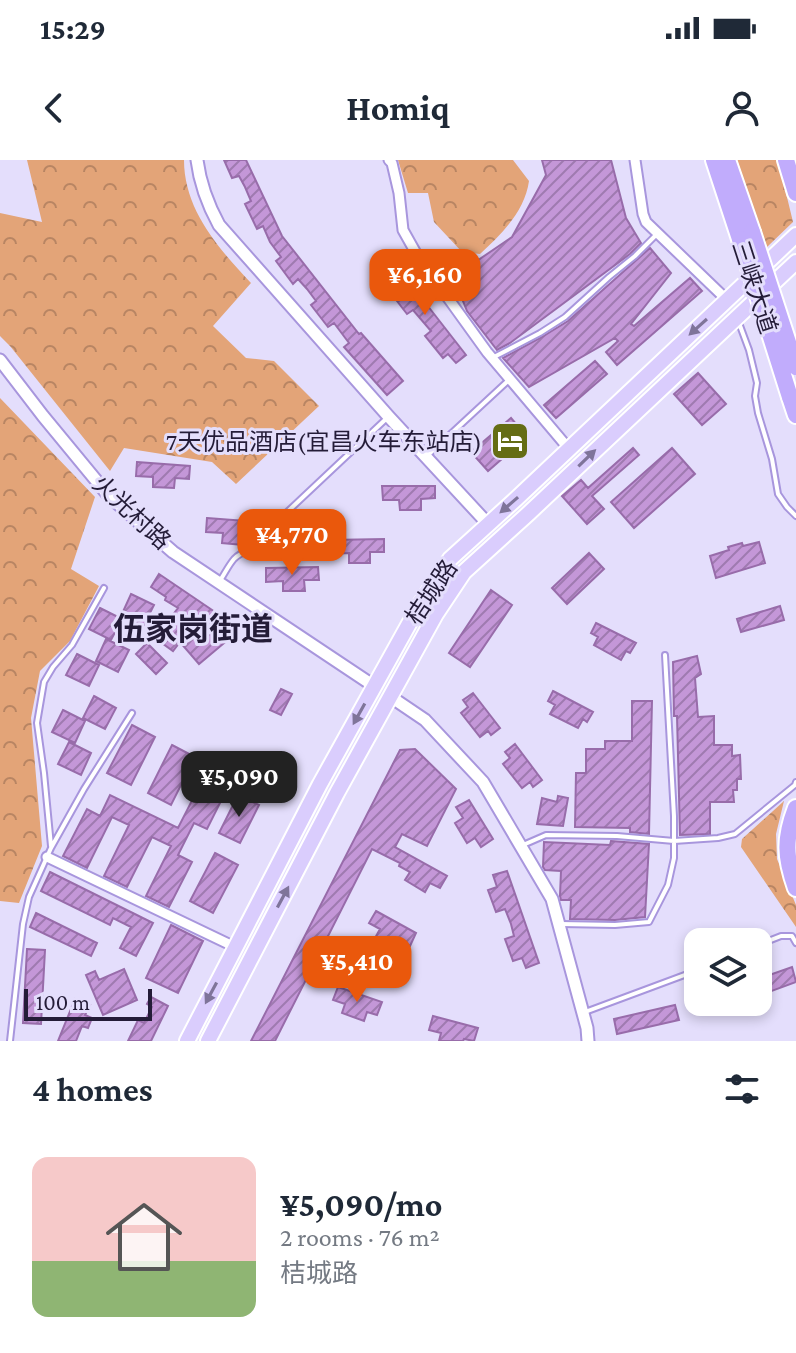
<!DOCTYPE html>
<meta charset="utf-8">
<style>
:root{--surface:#fff;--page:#f2f2f3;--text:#1f2937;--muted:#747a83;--line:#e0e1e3;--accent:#ea580c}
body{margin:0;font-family:"Crimson Pro","Noto Sans SC",serif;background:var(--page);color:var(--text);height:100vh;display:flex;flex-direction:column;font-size:30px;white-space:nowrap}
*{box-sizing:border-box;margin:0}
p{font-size:26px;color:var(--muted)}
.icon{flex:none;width:44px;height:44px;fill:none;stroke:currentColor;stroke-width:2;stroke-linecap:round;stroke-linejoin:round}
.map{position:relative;height:881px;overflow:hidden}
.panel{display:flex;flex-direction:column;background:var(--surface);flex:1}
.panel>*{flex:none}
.controls{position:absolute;left:684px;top:768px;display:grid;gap:16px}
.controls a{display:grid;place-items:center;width:88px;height:88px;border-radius:16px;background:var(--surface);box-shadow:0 4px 12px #0003;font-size:40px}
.scale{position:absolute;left:24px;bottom:20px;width:128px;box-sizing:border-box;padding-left:8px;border:4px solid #241c38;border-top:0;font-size:22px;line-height:28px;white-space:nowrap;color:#241c38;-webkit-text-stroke:6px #e4defc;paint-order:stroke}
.price{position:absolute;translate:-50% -68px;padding:0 18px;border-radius:16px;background:var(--accent);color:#fff;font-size:26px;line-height:52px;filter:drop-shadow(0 2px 4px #0008)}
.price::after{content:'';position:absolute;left:50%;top:48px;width:24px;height:18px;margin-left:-12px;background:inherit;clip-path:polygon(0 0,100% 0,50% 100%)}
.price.active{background:#222;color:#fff}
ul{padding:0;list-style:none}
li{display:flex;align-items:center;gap:24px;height:200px;padding:0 32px}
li+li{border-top:2px solid var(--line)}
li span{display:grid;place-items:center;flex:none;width:224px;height:160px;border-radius:16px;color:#555}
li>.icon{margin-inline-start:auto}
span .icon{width:96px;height:96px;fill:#fffc;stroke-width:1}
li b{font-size:34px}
h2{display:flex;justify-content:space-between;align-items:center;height:96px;padding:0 32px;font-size:34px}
.status{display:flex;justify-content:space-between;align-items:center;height:56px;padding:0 40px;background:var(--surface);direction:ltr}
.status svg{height:22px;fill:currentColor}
header{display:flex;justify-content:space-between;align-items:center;height:104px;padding:0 32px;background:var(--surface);font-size:36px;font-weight:700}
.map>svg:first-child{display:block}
.forest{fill:url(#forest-crowns)}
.building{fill:url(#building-hatch);stroke:#986caa;stroke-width:2}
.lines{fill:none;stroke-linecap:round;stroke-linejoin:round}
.service-casing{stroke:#a896dd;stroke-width:8}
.minor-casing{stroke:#a896dd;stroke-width:13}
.tertiary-casing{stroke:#a896dd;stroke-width:15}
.primary-casing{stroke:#fff;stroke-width:18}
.motorway-casing{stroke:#fff;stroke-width:20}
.service{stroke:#fff;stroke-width:4}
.minor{stroke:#fff;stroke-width:9}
.tertiary{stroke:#fff;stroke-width:11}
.primary{stroke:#dacdfd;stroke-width:14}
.motorway{stroke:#c1acfc;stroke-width:16}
.motorway-bridge-casing{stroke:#fff;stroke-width:20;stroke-linecap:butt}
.motorway-bridge{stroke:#c1acfc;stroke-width:16}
.oneway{fill:#7f749a}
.labels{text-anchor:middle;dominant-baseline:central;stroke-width:6;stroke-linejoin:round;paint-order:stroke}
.street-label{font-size:24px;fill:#241c38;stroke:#e4defc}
.poi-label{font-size:24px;fill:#241c38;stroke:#e4defc;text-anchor:end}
.district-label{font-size:32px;font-weight:bold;fill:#241c38;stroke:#e4defc}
</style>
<div class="status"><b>15:29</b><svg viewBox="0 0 49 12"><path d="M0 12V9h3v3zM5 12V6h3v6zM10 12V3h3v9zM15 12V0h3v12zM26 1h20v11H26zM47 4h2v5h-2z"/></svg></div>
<header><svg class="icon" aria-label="back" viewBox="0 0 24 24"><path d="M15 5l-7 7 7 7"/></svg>Homiq<svg class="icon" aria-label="person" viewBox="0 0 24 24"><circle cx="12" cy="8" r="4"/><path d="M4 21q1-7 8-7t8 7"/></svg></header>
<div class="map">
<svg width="796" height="881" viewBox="0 0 796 881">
<defs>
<pattern id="forest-crowns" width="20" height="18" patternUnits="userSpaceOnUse" patternTransform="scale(2)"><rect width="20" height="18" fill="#e3a478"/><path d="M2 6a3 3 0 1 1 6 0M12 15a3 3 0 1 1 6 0" fill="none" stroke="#b88563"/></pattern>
<pattern id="building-hatch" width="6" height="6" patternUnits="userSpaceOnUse" patternTransform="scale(2)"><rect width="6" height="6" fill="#c497d8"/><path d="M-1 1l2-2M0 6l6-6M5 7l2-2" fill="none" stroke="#9f7ab0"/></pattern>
</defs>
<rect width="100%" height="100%" fill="#e4defc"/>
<path class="forest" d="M27 0H184C184 50 219 89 251 123L213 166 246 198 274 201 319 246 236 324 212 302 124 288 110 311 10 186 0 176V53L42 62Z
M398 0H513L529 21C525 51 501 75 480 94L462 92 434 62 428 33H408Z
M737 0H778L793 62 767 87Z
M0 238 95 337 71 409 99 426 70 481 40 511 31 558 42 686 19 743 0 741Z
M784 641 776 674 777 699 796 745V767L741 687 742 679Z"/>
<path class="building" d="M224 0H246L282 76 359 174 361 173 403 221 387 235 344 187 349 183 334 163 328 167 311 145 316 141 307 129 298 119 293 124 276 101 281 97 270 82 263 66 257 69 245 44 251 41 245 27 239 16 232 18Z
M542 0H611L626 58 641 83 630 94 510 183 497 190 467 151 457 126 471 105 512 77 546 15Z
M650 88 671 113 631 164 634 166 690 118 702 131 617 205 606 192 618 181 615 178 529 227 503 198 542 177 568 161Z
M399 109 466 195 456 203 448 194 443 198 425 176 431 171 413 150 407 154 390 132 396 127 388 117Z
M595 201 607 214 556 258 544 245Z
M698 213 726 244 702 265 674 234Z
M511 258 527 277 488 311 471 292Z
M633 288 639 295 592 336 604 349 587 364 562 336 581 320 588 328Z
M672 288 695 314 634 368 611 342Z
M137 302 190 306 189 319 175 318 174 328 153 327V317L136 316Z
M382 326H435V338L421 339V350H400L399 340H383Z
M207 358 259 362 258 375 244 374 243 385 222 383 223 373 206 372Z
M384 379V392H370V403H349V393L332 394 331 380Z
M759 382 765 403 716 418 710 396 729 390 728 387 742 383 743 386Z
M589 393 604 409 567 444 552 428Z
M318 407 319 420H304L305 431H283V421L266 422V408Z
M159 414 215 452 211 458 229 479 199 504 180 482 173 491 155 478 178 448 165 440 166 437 151 427Z
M491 430 512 445 470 507 449 493Z
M131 434 154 445 143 467 121 456Z
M780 446 784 460 741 472 737 459Z
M100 448 122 459 111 480 89 469Z
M596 463 636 483 630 493 626 491 621 500 594 485 598 477 591 473Z
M106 479 129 490 118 512 96 501Z
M147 483 167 503 156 514 136 494Z
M77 494 99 505 89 526 66 515Z
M697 496 701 514 695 518 698 557 714 556V585H732V596L740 595 741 619H737V630H733L734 642H710V674L680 675 677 556H674L673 502Z
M281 529 292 534 281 555 270 550Z
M553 531 593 552 587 562 583 559 578 568 550 554 555 545 548 541Z
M473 533 500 568 491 575 488 571 480 577 461 553 468 547 463 540Z
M94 536 116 548 105 569 83 558Z
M632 541H652L649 674 630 672V668L575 667 576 613H586V589H605V581H632Z
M63 550 85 561 75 583 52 572Z
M132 565 155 577 131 625 107 613Z
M69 582 91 593 81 615 58 604Z
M515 584 542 620 533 627 530 622 522 628 503 604 510 598 505 592Z
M172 585 195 597 171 645 148 633Z
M415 589 456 629 427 686 402 674 395 687 447 716 440 728 430 723 425 732 405 720 410 712 399 706 400 703 372 689 275 881H251L400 590Z
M208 609 231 621 207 669 194 663 178 695 192 702 169 747 146 736 171 686 152 677 127 727 104 716 129 665 112 657 87 708 63 696 87 649 100 656 110 635 178 668Z
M238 635 259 645 240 683 219 673Z
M558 636 568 638 563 666 537 664 542 638 557 642Z
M469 640 493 679 481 687 475 678 467 683 455 663 463 658 456 647Z
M611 681 649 684 645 757 615 760 570 759 571 740H561L560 736 561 711 545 710 543 707 544 682 610 685Z
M215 693 238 705 213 753 190 741Z
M507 711 539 803 526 808 522 798 513 801 505 779 514 776 511 764 505 749 496 752 488 730 497 727 493 715Z
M50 712 153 763 136 796 120 788 131 767 113 758 110 765 41 731Z
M376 751 416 773 410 786 400 780 395 789 375 778 380 769 369 763Z
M36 753 97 783 91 796 30 767Z
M171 765 203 781 178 833 146 818Z
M27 789 45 790 41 864 23 863Z
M792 807 796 822 758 836V819Z
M124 809 137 840 103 855 86 815 95 811 99 820Z
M338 827 382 842 377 855 367 852 364 861 342 853 345 844 333 840Z
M151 837 168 846 151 881H128L138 860 144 863 152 847 147 844Z
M75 839 90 845 85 855 92 858 88 868 82 866 76 881H58Z
M704 842H738V843L708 853Z
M675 845 679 860 617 874 614 859Z
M433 856 478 868 474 881 464 879 463 881H439L441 873 429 870Z"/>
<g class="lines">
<defs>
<path id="service" d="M739 163 749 190 757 223 755 236 758 253 772 299 778 334 787 347 796 356
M494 197 540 173 565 157 609 117 635 96 658 73
M429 294 510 219
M219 422C224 415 228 406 234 399 247 385 256 400 268 370L387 258
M523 685 546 675 617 676 674 681 718 678 735 674 795 625 796 622
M51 686 44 613 37 563 44 522 53 507 72 485 104 428
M561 764 615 765 649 762 668 725 674 698V656L665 495
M758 785 781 776H792L796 783
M585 852 698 810
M10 881 23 764 29 737 51 688 84 629 132 553"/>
<path id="minor" d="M389 0 392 3 399 33 403 70 417 95 487 192 569 289
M635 0 643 54 646 62 727 140
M47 697 235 787"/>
<path id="tertiary" d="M197 0C200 24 207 43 219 65L389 257 488 364
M0 200 43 256 109 336 173 392 374 526
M391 537 425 560 483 622 552 739 587 868 588 881"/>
<path id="primary" d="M187 881 320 624 420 444 450 399 516 339 796 75
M208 881 337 633 436 454 464 412 529 353 796 102"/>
<path id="motorway" d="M714 0 740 79
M727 0 752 72
M786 0 796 33
M790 237 796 255
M796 648C784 679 785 697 796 728"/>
</defs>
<use href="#service" class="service-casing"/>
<use href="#minor" class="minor-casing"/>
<use href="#tertiary" class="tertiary-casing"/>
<use href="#primary" class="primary-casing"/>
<use href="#motorway" class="motorway-casing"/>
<use href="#service" class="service"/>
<use href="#minor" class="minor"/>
<use href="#tertiary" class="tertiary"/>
<use href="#primary" class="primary"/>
<use href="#motorway" class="motorway"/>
<defs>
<path id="motorway-bridge" d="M752 72 796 207
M740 79 790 237"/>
</defs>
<use href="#motorway-bridge" class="motorway-bridge-casing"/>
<use href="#motorway-bridge" class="motorway-bridge"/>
</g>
<defs><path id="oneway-solid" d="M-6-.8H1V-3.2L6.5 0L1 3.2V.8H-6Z" transform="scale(2)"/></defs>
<g class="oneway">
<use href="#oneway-solid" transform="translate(698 167) rotate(138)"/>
<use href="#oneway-solid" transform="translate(587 298) rotate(-44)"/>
<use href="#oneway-solid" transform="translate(509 345) rotate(139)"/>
<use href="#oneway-solid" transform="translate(359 554) rotate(119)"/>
<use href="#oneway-solid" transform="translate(283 737) rotate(-62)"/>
<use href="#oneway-solid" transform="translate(211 833) rotate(118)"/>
</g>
<defs>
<symbol id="hotel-square" viewBox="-11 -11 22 22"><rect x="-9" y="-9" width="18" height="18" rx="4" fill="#656d14" stroke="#e4defc"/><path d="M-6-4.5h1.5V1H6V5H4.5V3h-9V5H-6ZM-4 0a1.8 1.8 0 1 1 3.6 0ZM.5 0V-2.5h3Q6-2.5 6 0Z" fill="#fff"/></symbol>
</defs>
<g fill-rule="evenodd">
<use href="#hotel-square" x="488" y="259" width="44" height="44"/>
</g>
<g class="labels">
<g class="street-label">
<text transform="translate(755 127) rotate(72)">三峡大道</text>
<text transform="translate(132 352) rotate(43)">火光村路</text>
<text transform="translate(431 432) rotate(-56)">桔城路</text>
</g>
<g class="poi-label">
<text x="482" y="281">7天优品酒店(宜昌火车东站店)</text>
</g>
<g class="district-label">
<text x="193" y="469">伍家岗街道</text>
</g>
</g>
</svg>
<div class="controls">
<a><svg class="icon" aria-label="layers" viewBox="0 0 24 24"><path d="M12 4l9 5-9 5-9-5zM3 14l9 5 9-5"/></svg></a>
</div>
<div class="scale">100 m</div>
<b class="price" style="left:425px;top:157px">¥6,160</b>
<b class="price" style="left:292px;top:417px">¥4,770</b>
<b class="price active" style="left:239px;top:659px">¥5,090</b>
<b class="price" style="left:357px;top:844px">¥5,410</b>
</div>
<section class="panel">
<h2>4 homes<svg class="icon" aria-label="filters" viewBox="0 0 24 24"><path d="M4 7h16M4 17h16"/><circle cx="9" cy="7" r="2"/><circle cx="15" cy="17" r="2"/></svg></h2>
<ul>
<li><span style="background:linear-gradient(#f6c9c9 65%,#8fb573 0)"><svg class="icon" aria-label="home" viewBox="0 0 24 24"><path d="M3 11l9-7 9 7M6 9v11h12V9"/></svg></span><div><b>¥5,090/mo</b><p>2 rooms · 76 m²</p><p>桔城路</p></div></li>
</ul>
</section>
